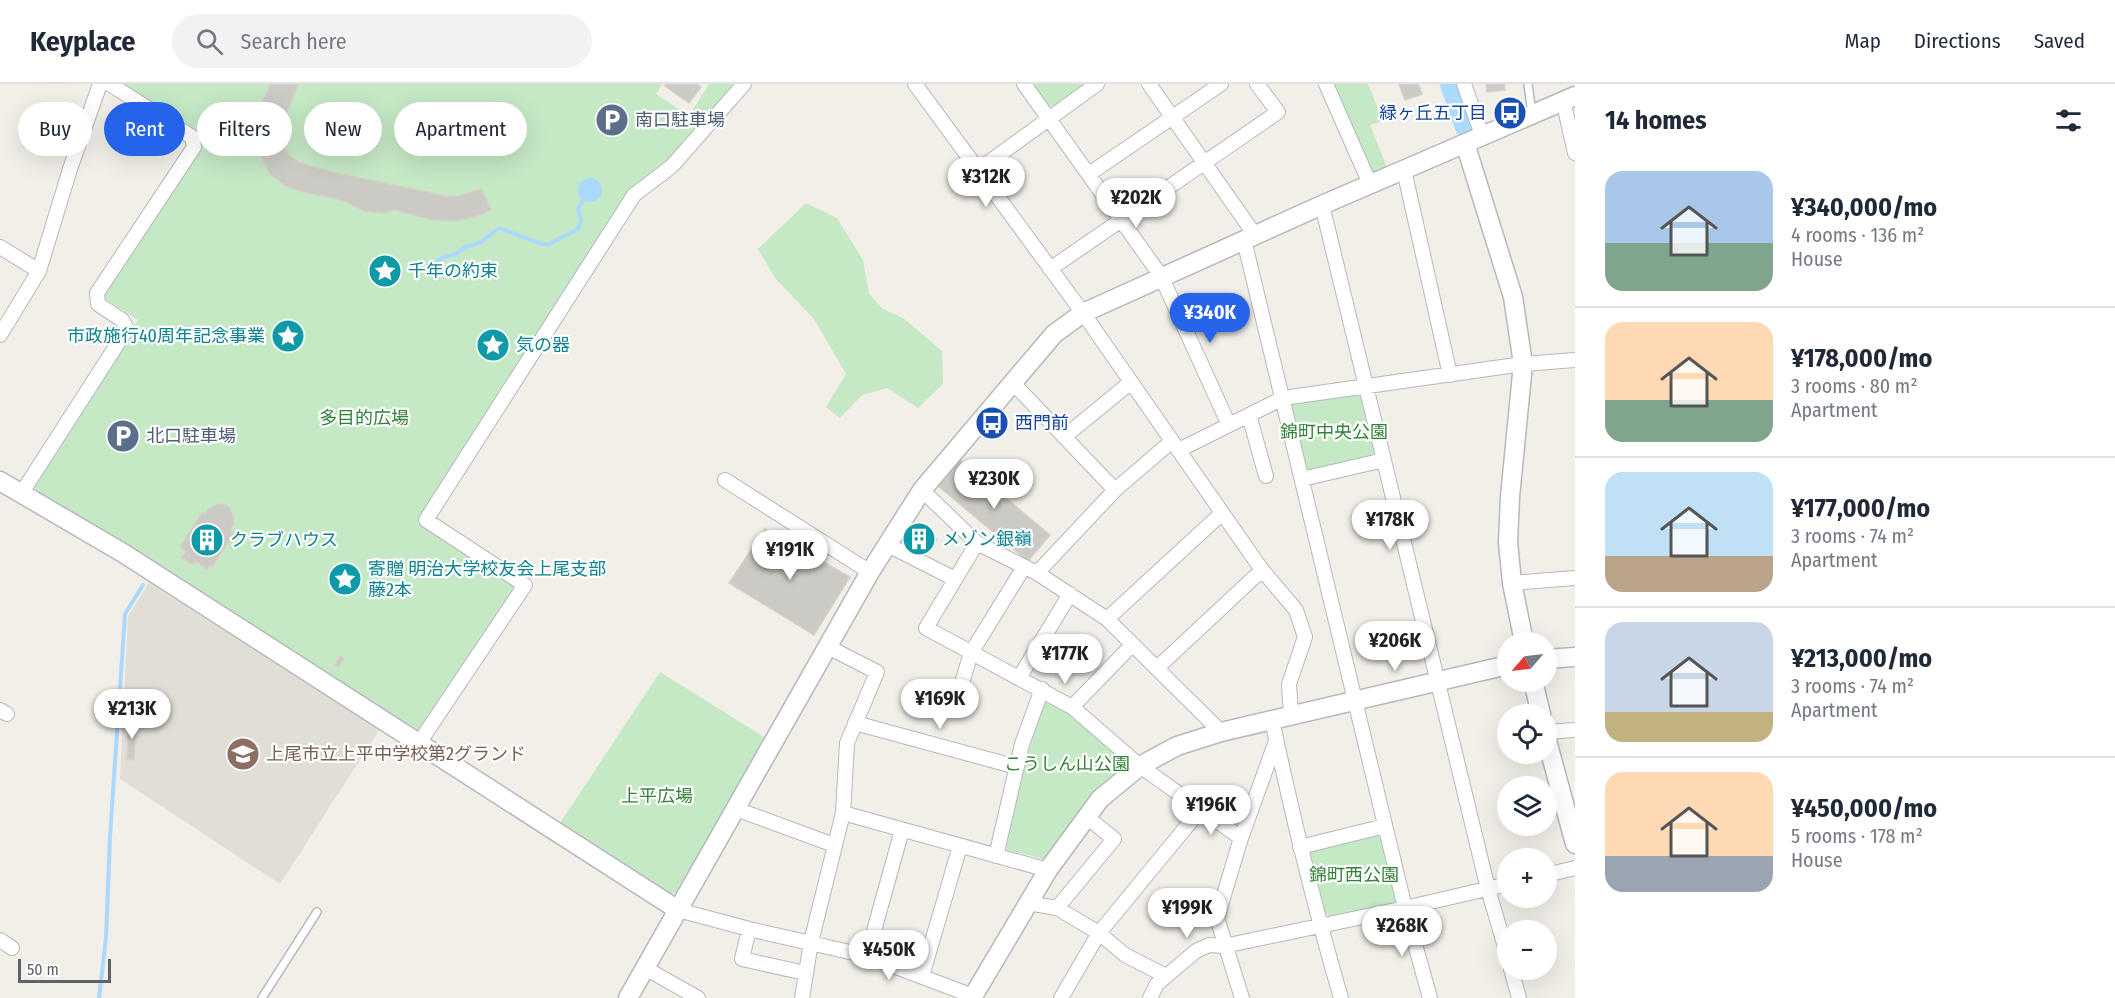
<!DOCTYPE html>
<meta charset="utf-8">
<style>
:root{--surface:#fff;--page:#f2f2f3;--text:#1f2937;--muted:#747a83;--line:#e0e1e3;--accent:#2563eb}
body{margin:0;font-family:"Fira Sans Condensed","Noto Sans JP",sans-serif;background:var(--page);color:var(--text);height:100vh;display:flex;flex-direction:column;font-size:22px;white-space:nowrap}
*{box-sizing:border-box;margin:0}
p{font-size:20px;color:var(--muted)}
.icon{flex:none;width:33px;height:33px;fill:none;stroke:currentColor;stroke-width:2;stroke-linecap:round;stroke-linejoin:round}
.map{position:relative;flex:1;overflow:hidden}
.details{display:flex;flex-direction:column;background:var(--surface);width:540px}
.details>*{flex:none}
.banner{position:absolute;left:18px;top:18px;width:570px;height:54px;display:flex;gap:12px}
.needle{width:39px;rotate:242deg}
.tools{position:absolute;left:1497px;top:548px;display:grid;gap:12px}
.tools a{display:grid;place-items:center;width:60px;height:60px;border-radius:50%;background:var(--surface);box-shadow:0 6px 24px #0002;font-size:30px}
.scale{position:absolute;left:18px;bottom:15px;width:93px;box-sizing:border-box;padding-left:6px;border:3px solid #5f6368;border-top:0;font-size:16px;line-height:21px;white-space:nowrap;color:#5f6368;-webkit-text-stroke:4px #fff;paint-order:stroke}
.price{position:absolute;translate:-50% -51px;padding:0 14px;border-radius:21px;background:#fff;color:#222;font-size:20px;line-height:39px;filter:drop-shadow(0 2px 3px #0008)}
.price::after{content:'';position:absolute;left:50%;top:36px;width:18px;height:14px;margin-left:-9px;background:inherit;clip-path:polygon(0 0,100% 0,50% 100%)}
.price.selected{background:var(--accent);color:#fff}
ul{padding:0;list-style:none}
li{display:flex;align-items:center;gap:18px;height:150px;padding:0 30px}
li+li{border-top:2px solid var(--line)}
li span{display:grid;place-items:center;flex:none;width:168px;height:120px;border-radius:18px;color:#555}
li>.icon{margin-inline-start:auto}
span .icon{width:72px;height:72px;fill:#fffc;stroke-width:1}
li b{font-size:26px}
h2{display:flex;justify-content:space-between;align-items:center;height:72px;padding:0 30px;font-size:26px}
.tag{padding:0 21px;border-radius:27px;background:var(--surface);box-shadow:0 6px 24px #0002;font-size:21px;line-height:54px}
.tag.selected{background:var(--accent);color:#fff}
header{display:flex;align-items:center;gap:36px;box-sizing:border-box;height:84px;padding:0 30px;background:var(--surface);border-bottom:2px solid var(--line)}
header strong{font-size:28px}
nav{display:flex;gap:33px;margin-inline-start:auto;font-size:21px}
.search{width:420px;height:54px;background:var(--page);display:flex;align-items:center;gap:15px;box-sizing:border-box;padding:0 21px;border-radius:33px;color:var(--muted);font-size:22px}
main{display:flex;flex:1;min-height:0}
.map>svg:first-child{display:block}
.education{fill:#e1ded6}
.green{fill:#c5e8c5}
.water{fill:#aadaff}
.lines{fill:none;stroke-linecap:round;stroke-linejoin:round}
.stream{stroke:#aadaff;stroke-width:4}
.river{stroke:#aadaff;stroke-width:22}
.building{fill:#cccac5;stroke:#d6d1c6;stroke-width:1.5}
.service-casing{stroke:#b5b8bc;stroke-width:10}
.minor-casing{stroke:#b5b8bc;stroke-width:16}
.tertiary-casing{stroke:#b5b8bc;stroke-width:21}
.service{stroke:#fff;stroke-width:7}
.minor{stroke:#fff;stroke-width:14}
.tertiary{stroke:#fff;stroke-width:18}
.labels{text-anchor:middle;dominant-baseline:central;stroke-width:4.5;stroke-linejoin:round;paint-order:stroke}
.transit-label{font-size:18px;fill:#164399;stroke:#fff;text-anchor:end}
.service-label{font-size:18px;fill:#4e5e75;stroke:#fff;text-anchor:start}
.culture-label{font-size:18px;fill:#0d838f;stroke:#fff;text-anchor:start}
.park-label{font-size:18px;fill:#348238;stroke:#fff}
.education-label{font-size:18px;fill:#785e54;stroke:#fff;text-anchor:start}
</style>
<header>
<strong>Keyplace</strong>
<div class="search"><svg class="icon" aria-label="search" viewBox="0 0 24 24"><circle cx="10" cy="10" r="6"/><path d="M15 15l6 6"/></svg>Search here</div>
<nav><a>Map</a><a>Directions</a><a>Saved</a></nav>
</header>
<main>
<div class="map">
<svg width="1575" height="914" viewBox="0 0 1575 914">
<rect width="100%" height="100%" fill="#f1efe8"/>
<path class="education" d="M149 499 380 645 280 800 120 695 128 532Z"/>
<path class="green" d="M121 0H662L656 10 689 32 709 0H737L652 92 524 274 418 437 511 498 515 506 422 645 413 648 36 407 34 399 138 236 106 215 104 212 204 53Z
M1032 0H1084L1053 22 1047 21Z
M1331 0H1368L1383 37 1370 41 1388 86 1376 91 1371 90Z
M806 119 837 134 863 176 869 210 883 225 903 234 942 267 943 300 918 324 887 304 862 311 840 334 826 323 846 290 814 235 775 194 758 165Z
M1360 307 1380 373 1311 390 1306 387 1290 321 1293 316Z
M660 588 767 655 678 808 671 810 560 739Z
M1048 614 1072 627 1126 676V682L1104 699 1078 729 1047 773 1043 775 1008 766 1005 761 1042 616Z
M1377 747 1382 750 1399 814 1396 819 1331 833 1324 828 1309 768 1312 763Z"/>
<path class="water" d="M578 106a12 12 0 1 1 24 0a12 12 0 1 1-24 0Z"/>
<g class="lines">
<path class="stream" d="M431 183 441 174 456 170 464 164 481 158 499 144 542 160H549L578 145 581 138 578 124 583 116
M99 914 106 854 110 753 125 530 143 501"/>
<path class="river" d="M1451 0 1466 43"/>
</g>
<path class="building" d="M270 0H298L280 45 282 57 289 71 298 78 332 88 446 112H459L481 105 491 126 481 131 457 137 433 136 395 126 384 129 364 127 342 116 303 108 286 102 270 90 256 63 254 38Z
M666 0H696L701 3 689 19 665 2Z
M1399 0H1418L1422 10 1405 16Z
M1486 0H1504L1505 6 1487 8Z
M960 376 1050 451 1028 477 938 402Z
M218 420 227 421 230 425 233 431 234 439 230 446 234 449 212 483 210 482 207 485 195 477 193 481 182 474 186 467 180 463 202 429 204 431 208 425Z
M908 441 937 455 930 468 902 455Z
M765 445 850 493 814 551 729 499Z
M340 572 344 574 338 583 335 581Z
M132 614 140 615 139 631H132Z
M129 635 136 636 134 676 127 675Z"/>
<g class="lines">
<defs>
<path id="service" d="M1528 0 1532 30
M262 914 317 828"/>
<path id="minor" d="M915 0 1083 229 1262 486 1296 526 1305 553 1289 600 1291 631
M1024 0 1161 192 1229 341
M1149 0 1255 151
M1326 0 1370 100
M1464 0 1482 51
M1563 16 1575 69
M978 86 1097 0
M1404 86 1450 291
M1089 90 1221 0
M1322 121 1488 805 1508 873
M1244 156 1405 824 1430 914
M0 163 39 187
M1050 185 1278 28 1257 0
M0 251 39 187 70 85 100 0
M1013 299 1115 406
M1249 331 1266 392
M1064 353 1131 298
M1179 366 1283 314 1523 280 1575 276
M1302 395 1384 376
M725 396 870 488
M922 406 977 459 1037 489 1107 535 1221 648
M21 410 127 245 122 236 98 220 97 209 194 63 192 53 110 0
M977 459 926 544 1072 623 1140 682 1241 754
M886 460 955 495
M1037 489 1115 406 1172 357
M1512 499 1575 494
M1107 535 1222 429
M1157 584 1262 486
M1019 594 1070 510
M958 612 971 569 1024 483
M1072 623 1132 561
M0 626 7 630
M1272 636C1292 730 1314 822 1341 914
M855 639 1017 683
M1546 648 1575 646
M419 659 525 501 426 436 634 111 672 82 744 0
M736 725 834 761
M843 729 1048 786
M1300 763 1385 742
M996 772 1022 660 1042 605
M1546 791 1575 784
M1028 819 1057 824 1099 849 1125 871 1166 892
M1057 824 1114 755 1087 733
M678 826 749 845 867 872 973 912
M749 845 742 875 805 889
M0 856 12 864
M867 872 902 746
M645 884 698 914
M1511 885 1519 914
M922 892 960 762
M802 914 811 858 843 729 847 659 877 588 828 563
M1061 914 1099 849 1201 725
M1150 914 1157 900 1196 867 1209 861 1224 862 1405 824 1508 800
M1242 914 1217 834 1241 754 1276 657"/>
<path id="tertiary" d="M1465 59 1513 213 1523 280 1510 413 1508 458 1512 499 1524 558
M0 397 123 469 678 826
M1546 575 1575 573
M1533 597 1541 630
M1546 653 1575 760
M628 914 870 488 922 406 1054 250 1083 229 1322 121 1575 12
M972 914 1048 786 1100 715 1140 682 1177 662 1221 648 1508 581"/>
</defs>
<use href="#service" class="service-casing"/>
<use href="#minor" class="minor-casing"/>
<use href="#tertiary" class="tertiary-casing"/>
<use href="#service" class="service"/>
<use href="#minor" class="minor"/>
<use href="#tertiary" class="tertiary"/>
</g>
<defs>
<symbol id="bus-disc" viewBox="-11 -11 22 22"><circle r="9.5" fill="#1a4fb4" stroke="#fff"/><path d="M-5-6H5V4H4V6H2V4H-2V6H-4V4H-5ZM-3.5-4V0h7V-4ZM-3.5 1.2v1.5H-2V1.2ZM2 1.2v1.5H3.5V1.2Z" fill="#fff"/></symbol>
<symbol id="parking-disc" viewBox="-11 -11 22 22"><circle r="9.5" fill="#5c6f8a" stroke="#fff"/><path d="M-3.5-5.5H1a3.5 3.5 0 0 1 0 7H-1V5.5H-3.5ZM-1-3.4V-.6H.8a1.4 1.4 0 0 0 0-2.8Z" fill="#fff"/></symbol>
<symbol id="sight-disc" viewBox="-11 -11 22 22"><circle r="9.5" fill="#0f9aa8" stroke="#fff"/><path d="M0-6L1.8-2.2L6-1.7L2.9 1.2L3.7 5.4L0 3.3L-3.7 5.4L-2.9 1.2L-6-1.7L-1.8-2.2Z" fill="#fff"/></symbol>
<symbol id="building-disc" viewBox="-11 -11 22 22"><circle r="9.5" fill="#0f9aa8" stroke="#fff"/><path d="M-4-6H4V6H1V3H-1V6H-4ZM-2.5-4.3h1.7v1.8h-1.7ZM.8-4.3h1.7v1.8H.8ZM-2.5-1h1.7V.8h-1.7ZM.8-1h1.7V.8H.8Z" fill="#fff"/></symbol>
<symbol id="school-disc" viewBox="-11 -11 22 22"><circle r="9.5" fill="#8d6e63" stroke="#fff"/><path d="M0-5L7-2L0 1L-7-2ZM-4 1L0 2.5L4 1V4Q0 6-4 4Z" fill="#fff"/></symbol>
</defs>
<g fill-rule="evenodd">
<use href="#bus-disc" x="1491" y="10" width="38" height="38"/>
<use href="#parking-disc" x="593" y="17" width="38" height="38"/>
<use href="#sight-disc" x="366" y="168" width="38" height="38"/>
<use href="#sight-disc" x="269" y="233" width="38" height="38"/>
<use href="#sight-disc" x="474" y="242" width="38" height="38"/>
<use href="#bus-disc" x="973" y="320" width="38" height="38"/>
<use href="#parking-disc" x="104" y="333" width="38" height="38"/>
<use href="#building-disc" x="900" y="436" width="38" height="38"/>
<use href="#building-disc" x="188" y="437" width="38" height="38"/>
<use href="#sight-disc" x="326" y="476" width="38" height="38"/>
<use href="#school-disc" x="224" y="651" width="38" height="38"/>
</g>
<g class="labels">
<g class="transit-label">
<text x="1487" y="29">緑ヶ丘五丁目</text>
<text x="1015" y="339" text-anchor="start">西門前</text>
</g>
<g class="service-label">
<text x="635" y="36">南口駐車場</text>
<text x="146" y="352">北口駐車場</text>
</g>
<g class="culture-label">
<text x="408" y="187">千年の約束</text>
<text x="265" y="252" text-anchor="end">市政施行40周年記念事業</text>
<text x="516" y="261">気の器</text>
<text x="942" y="455">メゾン銀嶺</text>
<text x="230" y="456">クラブハウス</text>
<text x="368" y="485">寄贈 明治大学校友会上尾支部<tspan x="368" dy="21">藤2本</tspan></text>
</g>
<g class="park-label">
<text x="364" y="334">多目的広場</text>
<text x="1334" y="348">錦町中央公園</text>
<text x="1067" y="680">こうしん山公園</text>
<text x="657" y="712">上平広場</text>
<text x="1354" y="791">錦町西公園</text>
</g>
<g class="education-label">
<text x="266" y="670">上尾市立上平中学校第2グランド</text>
</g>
</g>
</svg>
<div class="tools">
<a><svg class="needle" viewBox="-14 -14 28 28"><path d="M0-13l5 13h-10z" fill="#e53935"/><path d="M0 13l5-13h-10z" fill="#747a83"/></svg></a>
<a><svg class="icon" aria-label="locate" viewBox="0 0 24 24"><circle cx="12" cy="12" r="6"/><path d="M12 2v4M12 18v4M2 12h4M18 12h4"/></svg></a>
<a><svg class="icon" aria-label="layers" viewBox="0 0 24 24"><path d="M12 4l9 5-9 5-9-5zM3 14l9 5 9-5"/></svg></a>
<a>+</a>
<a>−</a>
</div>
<div class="scale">50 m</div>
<b class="price" style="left:986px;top:124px">¥312K</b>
<b class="price" style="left:1136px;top:145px">¥202K</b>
<b class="price selected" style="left:1210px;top:260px">¥340K</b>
<b class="price" style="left:994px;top:426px">¥230K</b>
<b class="price" style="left:1390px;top:467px">¥178K</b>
<b class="price" style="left:790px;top:497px">¥191K</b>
<b class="price" style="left:1395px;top:588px">¥206K</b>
<b class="price" style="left:1065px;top:601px">¥177K</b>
<b class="price" style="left:940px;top:646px">¥169K</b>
<b class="price" style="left:132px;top:656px">¥213K</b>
<b class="price" style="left:1211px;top:752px">¥196K</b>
<b class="price" style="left:1187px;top:855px">¥199K</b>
<b class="price" style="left:1402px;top:873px">¥268K</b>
<b class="price" style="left:889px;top:897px">¥450K</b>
<div class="banner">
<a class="tag">Buy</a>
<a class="tag selected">Rent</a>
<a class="tag">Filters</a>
<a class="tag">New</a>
<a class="tag">Apartment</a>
</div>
</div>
<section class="details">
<h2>14 homes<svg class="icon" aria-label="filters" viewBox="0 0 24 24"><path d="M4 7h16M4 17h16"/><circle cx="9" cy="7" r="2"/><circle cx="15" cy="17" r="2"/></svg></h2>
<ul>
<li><span style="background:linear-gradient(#a9c7e8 60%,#7fa58c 0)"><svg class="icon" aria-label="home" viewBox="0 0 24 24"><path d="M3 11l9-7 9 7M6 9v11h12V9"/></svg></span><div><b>¥340,000/mo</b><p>4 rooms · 136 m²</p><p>House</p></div></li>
<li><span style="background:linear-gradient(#ffd9b3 65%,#7fa58c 0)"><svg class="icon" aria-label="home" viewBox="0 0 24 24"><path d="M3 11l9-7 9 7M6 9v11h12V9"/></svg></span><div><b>¥178,000/mo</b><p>3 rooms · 80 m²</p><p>Apartment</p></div></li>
<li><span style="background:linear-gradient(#bfe0f5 70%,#b9a48a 0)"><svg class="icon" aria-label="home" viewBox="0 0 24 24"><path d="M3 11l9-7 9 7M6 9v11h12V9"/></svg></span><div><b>¥177,000/mo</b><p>3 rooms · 74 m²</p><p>Apartment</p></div></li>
<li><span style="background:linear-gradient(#c9d6e8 75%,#c2b280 0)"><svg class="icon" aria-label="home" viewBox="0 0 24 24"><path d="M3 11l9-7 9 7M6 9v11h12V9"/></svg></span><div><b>¥213,000/mo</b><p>3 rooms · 74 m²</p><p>Apartment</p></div></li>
<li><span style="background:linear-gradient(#ffd9b3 70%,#9aa5b1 0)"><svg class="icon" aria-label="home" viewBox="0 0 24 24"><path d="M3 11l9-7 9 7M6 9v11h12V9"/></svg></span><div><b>¥450,000/mo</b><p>5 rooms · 178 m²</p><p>House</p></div></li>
</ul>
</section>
</main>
